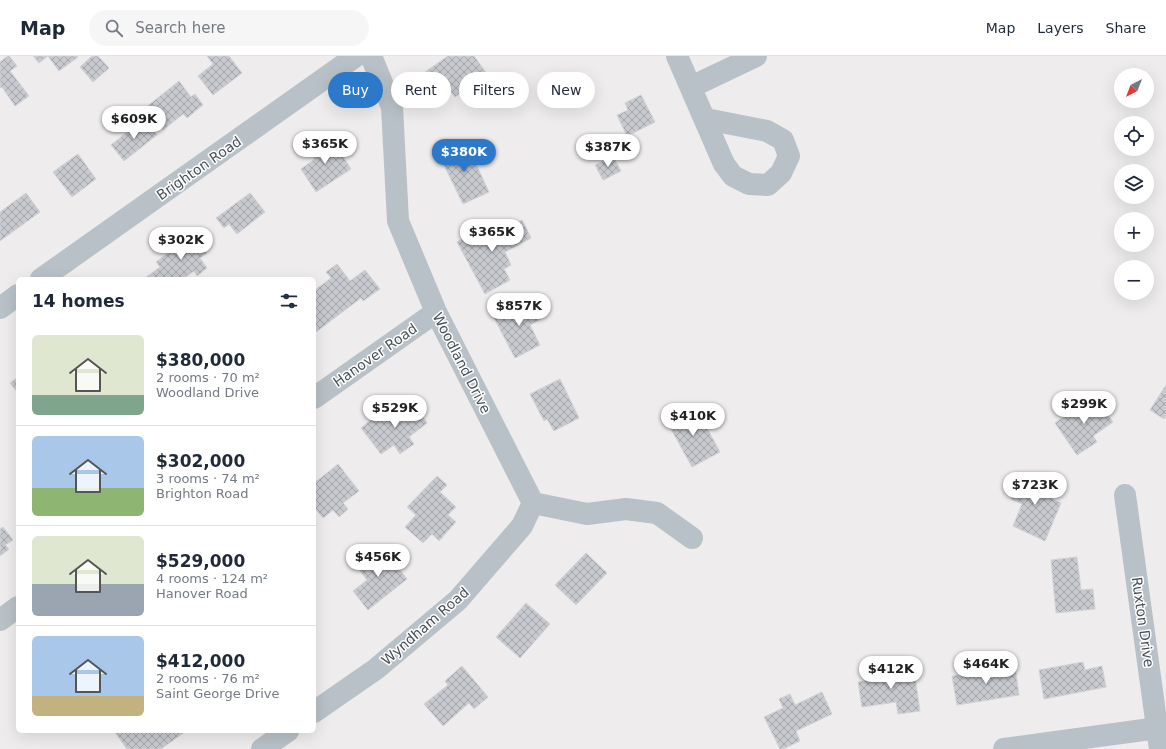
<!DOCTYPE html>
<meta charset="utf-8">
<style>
:root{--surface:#fff;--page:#f6f6f7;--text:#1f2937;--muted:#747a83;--line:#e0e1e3;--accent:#2c79c9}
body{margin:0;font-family:"DejaVu Sans",sans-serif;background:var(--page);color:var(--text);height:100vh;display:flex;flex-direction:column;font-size:15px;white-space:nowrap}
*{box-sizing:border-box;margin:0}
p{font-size:13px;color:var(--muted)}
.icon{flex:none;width:22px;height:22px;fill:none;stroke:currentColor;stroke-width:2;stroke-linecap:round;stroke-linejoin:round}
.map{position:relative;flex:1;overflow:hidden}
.details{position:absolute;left:16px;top:221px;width:300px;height:456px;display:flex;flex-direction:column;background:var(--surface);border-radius:6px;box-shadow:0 4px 16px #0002}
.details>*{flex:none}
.guide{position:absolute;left:328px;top:16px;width:380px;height:36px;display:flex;gap:8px}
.needle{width:26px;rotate:222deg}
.controls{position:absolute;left:1114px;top:12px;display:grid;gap:8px}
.controls a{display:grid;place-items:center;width:40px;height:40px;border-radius:50%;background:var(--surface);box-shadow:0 4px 16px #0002;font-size:20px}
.price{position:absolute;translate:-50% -34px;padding:0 9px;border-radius:14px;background:#fff;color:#222;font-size:13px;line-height:26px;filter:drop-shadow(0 1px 2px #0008)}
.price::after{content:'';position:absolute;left:50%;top:24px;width:12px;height:9px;margin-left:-6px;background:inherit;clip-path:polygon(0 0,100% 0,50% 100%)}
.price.on{background:var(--accent);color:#fff}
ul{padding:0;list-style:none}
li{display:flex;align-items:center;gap:12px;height:100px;padding:0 16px}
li+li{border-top:1px solid var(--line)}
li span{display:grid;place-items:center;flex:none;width:112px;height:80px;border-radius:6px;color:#555}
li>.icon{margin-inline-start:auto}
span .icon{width:48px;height:48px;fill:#fffc;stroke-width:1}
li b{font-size:17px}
h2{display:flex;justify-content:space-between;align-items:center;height:48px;padding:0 16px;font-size:17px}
.tag{padding:0 14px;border-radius:18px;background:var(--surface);box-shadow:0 4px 16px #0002;font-size:14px;line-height:36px}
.tag.on{background:var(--accent);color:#fff}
header{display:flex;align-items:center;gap:24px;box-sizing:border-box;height:56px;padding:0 20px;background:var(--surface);border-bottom:1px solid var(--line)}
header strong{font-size:19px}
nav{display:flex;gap:22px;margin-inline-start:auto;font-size:14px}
.search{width:280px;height:36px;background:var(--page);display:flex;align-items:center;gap:10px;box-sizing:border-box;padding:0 14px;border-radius:22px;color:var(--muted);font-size:15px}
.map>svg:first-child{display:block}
.building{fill:url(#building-cross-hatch);stroke:#d0d3d7}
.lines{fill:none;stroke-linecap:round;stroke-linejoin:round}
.minor{stroke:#b8c1c7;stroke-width:22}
.labels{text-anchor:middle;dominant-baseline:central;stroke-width:3;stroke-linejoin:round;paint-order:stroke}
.street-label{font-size:14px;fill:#465057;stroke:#fff}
</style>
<header>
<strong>Map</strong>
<div class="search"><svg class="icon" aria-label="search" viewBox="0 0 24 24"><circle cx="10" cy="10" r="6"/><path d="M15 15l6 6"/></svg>Search here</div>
<nav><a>Map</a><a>Layers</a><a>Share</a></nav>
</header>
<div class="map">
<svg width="1166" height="693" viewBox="0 0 1166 693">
<defs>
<pattern id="building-cross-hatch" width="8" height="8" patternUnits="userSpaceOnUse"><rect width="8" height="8" fill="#c7c9ce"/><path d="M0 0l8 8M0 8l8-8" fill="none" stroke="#a3a6aa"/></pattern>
</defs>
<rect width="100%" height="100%" fill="#eeecec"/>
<path class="building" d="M8 0H9L17 10 10 15 29 40 15 50 2 31 0 32V6Z
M33 0H77L78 1 59 15 48 0 39 7Z
M92 0H98L109 12 93 26 80 11Z
M207 0H229L242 17 213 39 198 20 213 8Z
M448 0H474L487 18 455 41 449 33 441 38 425 16Z
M179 25 191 41 195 38 203 49 187 62 183 58 163 74 145 52Z
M641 39 655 66 627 80 617 59 628 54 625 47Z
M145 62 157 79 124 105 111 89Z
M330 81 351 113 316 136 301 113 315 103 309 95Z
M457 88 462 98 476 91 482 103 475 106 489 136 463 148 438 97Z
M78 98 96 123 72 141 53 116Z
M613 100 621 115 603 124 595 109Z
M26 137 40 156 0 185V156Z
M250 137 265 156 237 178 229 168 224 172 216 162Z
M522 164 531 182 505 196 511 209 504 213 510 224 485 238 457 186 492 167 497 177Z
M193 178 207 197 200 202 207 212 197 220 194 215 183 223H144L160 211 156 206Z
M337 208 350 225 365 214 380 233 363 245 361 242 316 276 314 274V235L331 222 326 216Z
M530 241 541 263 530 269 540 289 515 302 493 260Z
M18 321V337L10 327Z
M560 323 579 362 554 375 547 363 544 365 530 338Z
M1166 329V360L1164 363 1150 354Z
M1094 340 1113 366 1093 380 1097 386 1077 399 1055 367Z
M411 343 427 367 409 381 414 388 400 398 394 389 381 398 361 372 377 359 382 365Z
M683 354 686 360 697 354 720 396 692 411 666 364Z
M338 408 359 435 343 447 348 453 339 461 333 454 323 462 314 451V422L317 425Z
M1023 416 1057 431 1052 443 1061 447 1045 485 1013 470 1022 448 1011 443Z
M437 420 447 429 440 436 456 451 448 459 456 466 439 485 432 478 423 487 405 471 416 459 407 451Z
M3 471 13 484 5 489 9 493 0 500V473Z
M382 491 407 523 368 554 353 535 367 524 357 511Z
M586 497 607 517 576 549 555 529Z
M1077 501 1081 534 1093 533 1095 553 1056 557 1051 504Z
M526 547 550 568 520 602 496 581Z
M1083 606 1085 614 1102 610 1106 631 1044 643 1039 614Z
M887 608 889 619 914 615 920 655 898 658 896 646 862 651 858 626 876 623 874 610Z
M462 610 488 641 474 653 469 647 443 670 424 648 448 629 445 625Z
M1015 610 1019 639 957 649 952 620Z
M822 636 832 658 796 675 800 685 783 693H780L764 661 783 652 779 643 790 638 795 649Z
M114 675H186L161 693H127Z"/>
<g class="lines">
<path class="minor" d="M371 0 392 51 398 165 436 256 533 447 587 458 626 453 657 457 692 482
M677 0 724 108 733 120 749 128 768 129 781 117 789 100 783 84 767 75 706 63
M691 31 756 0
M41 223 356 0
M0 252 18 239
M314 342 436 256
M1125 439 1160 693
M0 564 18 551
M314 656 376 613 458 544 522 470 533 447
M262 693 288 675
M1004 693 1158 672"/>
</g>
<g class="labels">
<g class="street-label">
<text transform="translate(199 112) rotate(-35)">Brighton Road</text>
<text transform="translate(375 299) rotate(-35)">Hanover Road</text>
<text transform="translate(462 307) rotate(63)">Woodland Drive</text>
<text transform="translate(1143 566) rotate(82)">Ruxton Drive</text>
<text transform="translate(425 570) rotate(-41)">Wyndham Road</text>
</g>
</g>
</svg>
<div class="controls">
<a><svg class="needle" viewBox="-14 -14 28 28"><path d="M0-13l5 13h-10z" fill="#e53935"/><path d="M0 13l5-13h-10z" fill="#747a83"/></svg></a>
<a><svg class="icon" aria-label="locate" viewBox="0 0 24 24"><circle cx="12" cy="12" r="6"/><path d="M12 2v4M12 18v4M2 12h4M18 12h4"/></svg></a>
<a><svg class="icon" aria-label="layers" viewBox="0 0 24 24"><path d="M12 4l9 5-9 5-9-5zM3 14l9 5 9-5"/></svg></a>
<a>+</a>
<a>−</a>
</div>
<b class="price" style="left:134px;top:84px">$609K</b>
<b class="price" style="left:325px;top:109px">$365K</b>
<b class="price" style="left:608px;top:112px">$387K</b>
<b class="price on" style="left:464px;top:117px">$380K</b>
<b class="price" style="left:492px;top:197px">$365K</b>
<b class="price" style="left:181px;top:205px">$302K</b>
<b class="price" style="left:519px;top:271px">$857K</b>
<b class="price" style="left:1084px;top:369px">$299K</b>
<b class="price" style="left:395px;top:373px">$529K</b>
<b class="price" style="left:693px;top:381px">$410K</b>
<b class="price" style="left:1035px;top:450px">$723K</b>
<b class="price" style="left:378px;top:522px">$456K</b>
<b class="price" style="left:986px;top:629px">$464K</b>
<b class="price" style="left:891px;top:634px">$412K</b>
<div class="guide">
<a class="tag on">Buy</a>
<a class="tag">Rent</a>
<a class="tag">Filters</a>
<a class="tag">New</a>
</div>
<section class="details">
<h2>14 homes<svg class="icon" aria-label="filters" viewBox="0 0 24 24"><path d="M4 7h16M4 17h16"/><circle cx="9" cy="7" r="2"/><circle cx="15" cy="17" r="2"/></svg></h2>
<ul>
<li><span style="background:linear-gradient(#dfe7d0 75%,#7fa58c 0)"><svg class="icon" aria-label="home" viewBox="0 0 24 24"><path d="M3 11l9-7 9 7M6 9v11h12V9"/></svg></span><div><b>$380,000</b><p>2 rooms · 70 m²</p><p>Woodland Drive</p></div></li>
<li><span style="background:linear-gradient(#a9c7e8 65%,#8fb573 0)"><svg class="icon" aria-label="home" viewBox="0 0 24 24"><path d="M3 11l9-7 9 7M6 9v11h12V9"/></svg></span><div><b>$302,000</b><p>3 rooms · 74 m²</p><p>Brighton Road</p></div></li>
<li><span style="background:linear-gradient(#dfe7d0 60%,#9aa5b1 0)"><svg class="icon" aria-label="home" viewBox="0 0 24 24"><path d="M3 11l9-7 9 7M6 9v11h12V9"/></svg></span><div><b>$529,000</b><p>4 rooms · 124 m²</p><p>Hanover Road</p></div></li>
<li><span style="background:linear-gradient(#a9c7e8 75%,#c2b280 0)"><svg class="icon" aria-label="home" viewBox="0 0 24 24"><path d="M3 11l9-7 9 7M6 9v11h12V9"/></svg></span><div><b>$412,000</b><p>2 rooms · 76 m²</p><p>Saint George Drive</p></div></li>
</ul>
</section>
</div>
